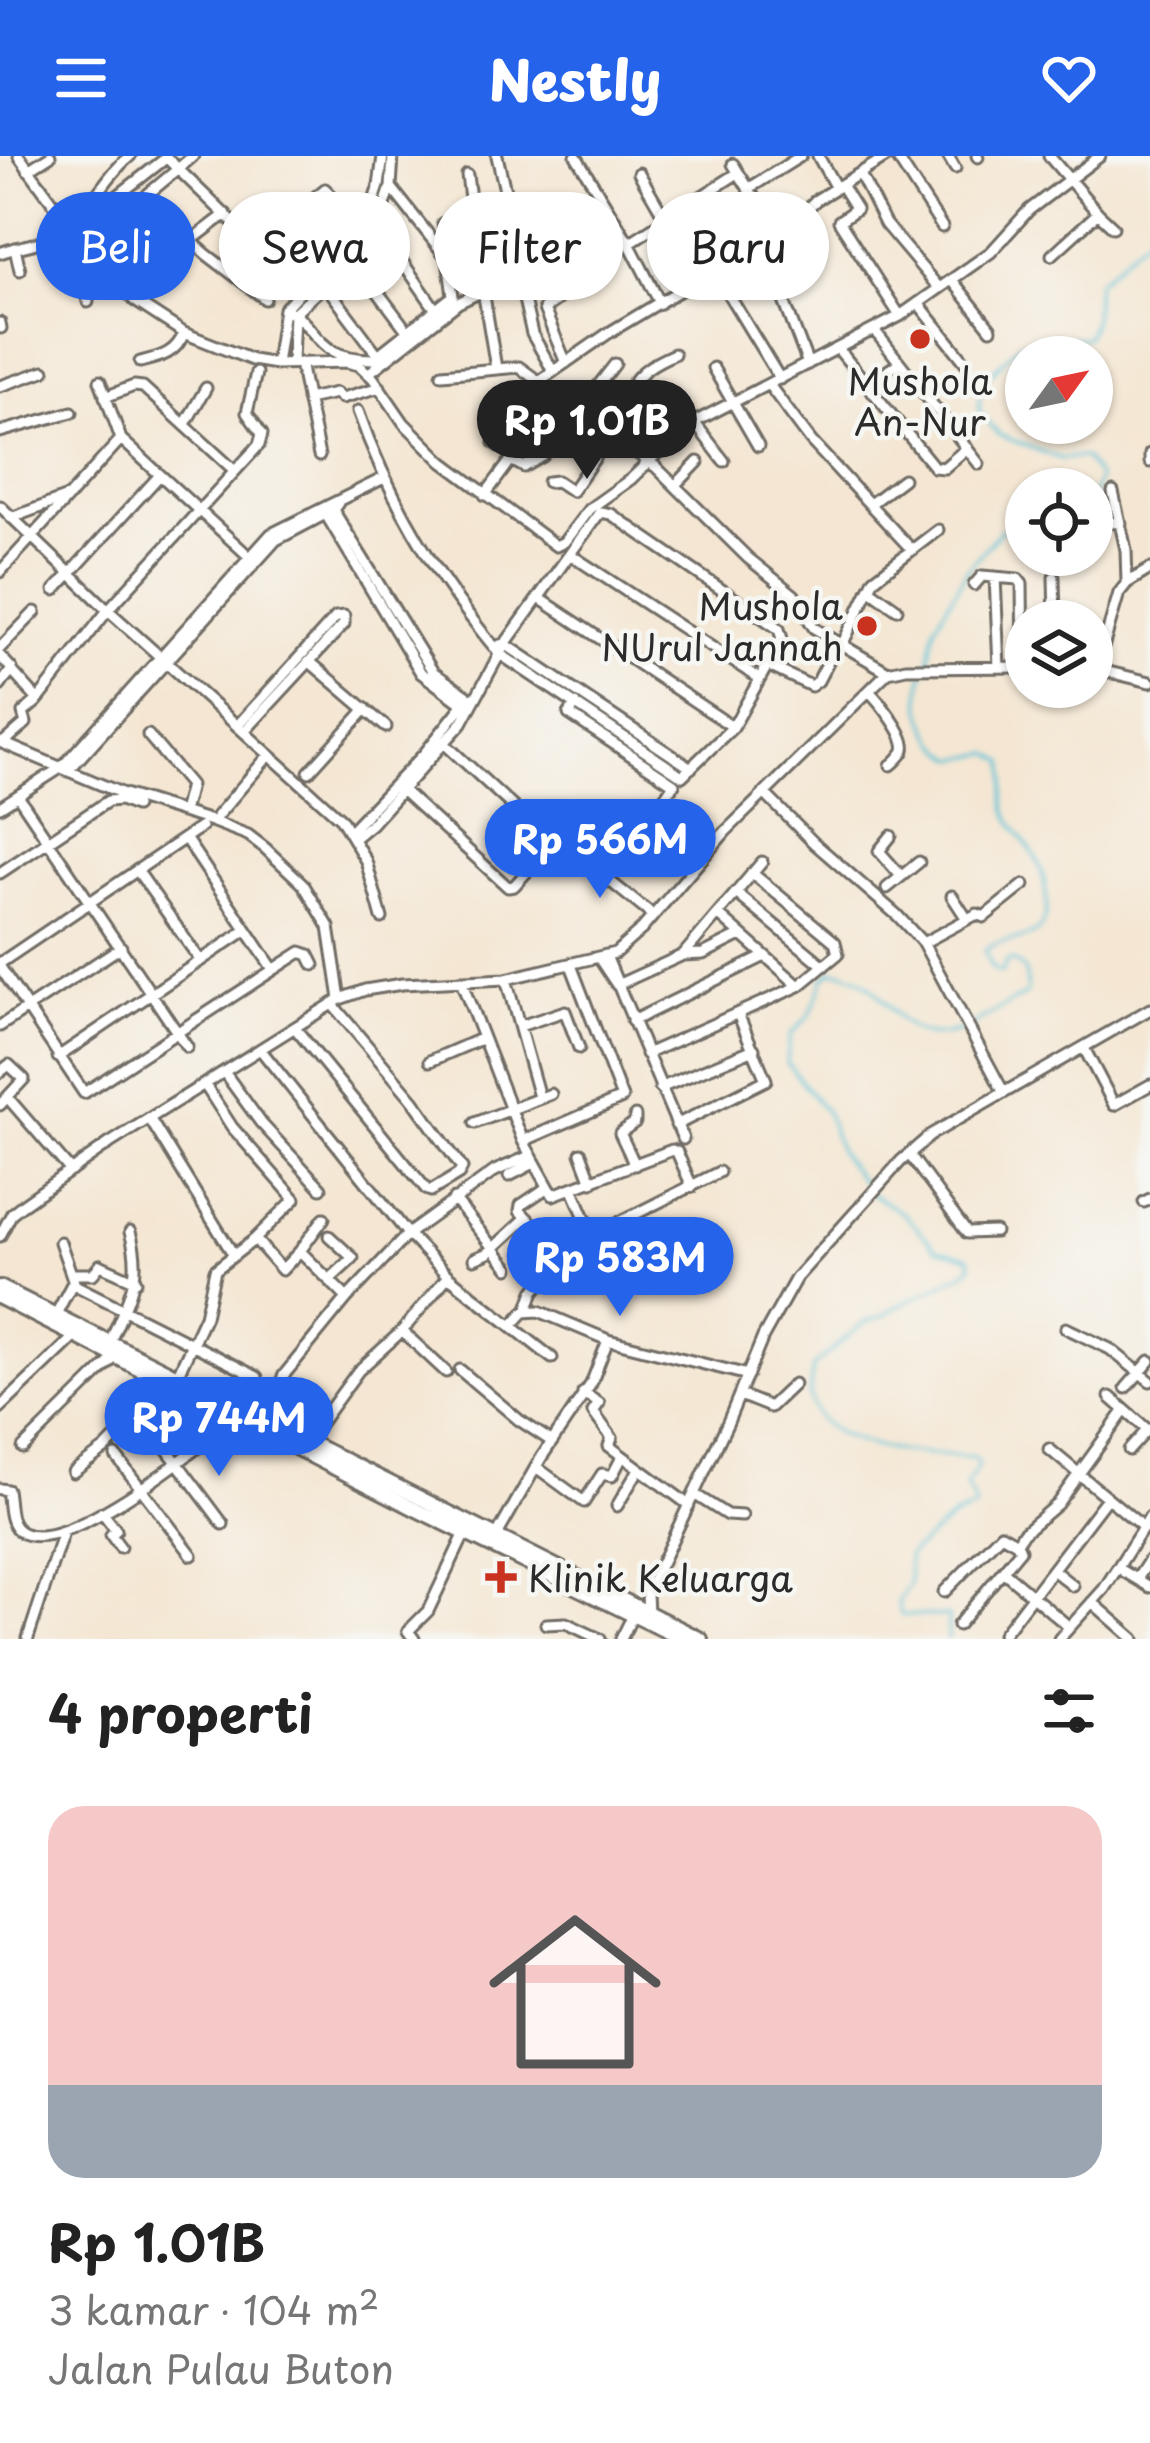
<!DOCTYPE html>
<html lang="id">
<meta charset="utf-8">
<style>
:root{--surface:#fff;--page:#f2f2f2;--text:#222;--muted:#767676;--accent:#2563eb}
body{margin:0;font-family:"Playpen Sans",sans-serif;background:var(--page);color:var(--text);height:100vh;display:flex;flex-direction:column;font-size:45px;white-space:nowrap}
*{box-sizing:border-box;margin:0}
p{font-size:39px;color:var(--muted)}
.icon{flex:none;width:66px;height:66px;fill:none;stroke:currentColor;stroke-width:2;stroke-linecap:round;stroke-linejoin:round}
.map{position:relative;height:1483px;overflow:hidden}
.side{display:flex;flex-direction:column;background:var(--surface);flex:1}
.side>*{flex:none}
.guide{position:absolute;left:36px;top:36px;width:1080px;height:108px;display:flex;gap:24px}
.needle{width:78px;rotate:57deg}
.buttons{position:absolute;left:1005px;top:180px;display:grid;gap:24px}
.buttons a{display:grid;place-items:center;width:108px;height:108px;border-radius:50%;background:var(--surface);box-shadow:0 3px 9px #0004;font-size:60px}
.price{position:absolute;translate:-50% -102px;padding:0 27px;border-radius:42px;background:var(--accent);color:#fff;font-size:39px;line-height:78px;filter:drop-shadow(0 3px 6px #0008)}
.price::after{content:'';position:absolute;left:50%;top:72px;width:36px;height:27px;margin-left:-18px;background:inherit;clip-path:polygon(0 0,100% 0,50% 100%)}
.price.current{background:#222;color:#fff}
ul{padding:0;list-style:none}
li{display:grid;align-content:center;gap:24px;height:636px;padding:0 48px}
li span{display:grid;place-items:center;height:372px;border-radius:36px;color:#555}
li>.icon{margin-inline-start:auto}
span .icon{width:216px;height:216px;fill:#fffc;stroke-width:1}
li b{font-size:51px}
h2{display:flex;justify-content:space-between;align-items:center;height:144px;padding:0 48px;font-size:51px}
.pill{padding:0 42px;border-radius:54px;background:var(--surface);box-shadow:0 3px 9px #0004;font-size:42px;line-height:108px}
.pill.current{background:var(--accent);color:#fff}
header{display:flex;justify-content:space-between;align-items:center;height:156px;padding:0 48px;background:var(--accent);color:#fff;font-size:54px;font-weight:800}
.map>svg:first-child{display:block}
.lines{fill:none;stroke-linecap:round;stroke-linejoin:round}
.stream{stroke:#5bc3d8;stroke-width:3}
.minor-casing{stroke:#716c65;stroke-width:15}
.major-casing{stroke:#716c65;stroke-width:18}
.minor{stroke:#fff;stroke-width:9}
.major{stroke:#fff;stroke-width:12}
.poi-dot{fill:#c8321e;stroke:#f6f6f2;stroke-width:4.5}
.labels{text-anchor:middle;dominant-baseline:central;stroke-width:9;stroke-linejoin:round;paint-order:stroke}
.poi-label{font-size:36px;fill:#2b2b2b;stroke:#f6f6f2}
</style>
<header><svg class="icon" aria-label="menu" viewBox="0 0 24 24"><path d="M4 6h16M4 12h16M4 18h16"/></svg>Nestly<svg class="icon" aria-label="heart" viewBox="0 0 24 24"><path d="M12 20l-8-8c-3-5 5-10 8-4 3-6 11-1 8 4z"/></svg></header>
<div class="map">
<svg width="1150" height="1483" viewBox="0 0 1150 1483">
<rect width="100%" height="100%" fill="#f6f6f2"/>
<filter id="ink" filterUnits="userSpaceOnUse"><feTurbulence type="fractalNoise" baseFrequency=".00833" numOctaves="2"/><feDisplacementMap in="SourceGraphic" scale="24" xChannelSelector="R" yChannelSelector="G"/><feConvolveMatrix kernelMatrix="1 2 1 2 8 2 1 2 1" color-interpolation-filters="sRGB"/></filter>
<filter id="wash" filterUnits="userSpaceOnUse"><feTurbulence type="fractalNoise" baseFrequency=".004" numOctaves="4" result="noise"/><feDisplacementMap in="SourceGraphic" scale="48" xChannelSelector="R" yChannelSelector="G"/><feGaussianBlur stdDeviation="2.7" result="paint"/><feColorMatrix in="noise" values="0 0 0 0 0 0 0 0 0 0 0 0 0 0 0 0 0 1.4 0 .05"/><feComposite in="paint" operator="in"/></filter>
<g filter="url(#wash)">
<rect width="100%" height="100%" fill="#f4e6d2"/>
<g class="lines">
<path class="stream" d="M1092 343 1098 322 1084 301 1061 303 999 279 979 255 980 229 1019 188 1087 181 1093 166 1097 126 1150 77
M1029 399 1035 405 1048 399
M929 506 935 470 968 412 1000 375 1026 367
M925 515C913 547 928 586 957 603L990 597 1005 605C1010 621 1002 636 1006 652 1011 671 1027 686 1036 702 1045 719 1054 761 1037 775 1023 787 999 781 985 795L992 813 1002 817 1006 806 1011 804C1026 811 1029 822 1026 838L972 869
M948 1483V1460L901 1459 898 1447 909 1428 908 1399 952 1362 976 1352 966 1330 979 1309 974 1302C932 1298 815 1298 810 1239 809 1231 812 1220 813 1211 829 1197 846 1181 863 1168 874 1161 882 1164 891 1154L965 1116 972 1110 969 1101 936 1092 904 1058 871 1038 840 997 827 958 787 907 790 879 810 859 824 822 832 815C895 816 888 903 964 873"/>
</g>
</g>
<g filter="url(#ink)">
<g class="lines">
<defs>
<path id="minor" d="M19 0 70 70 135 145 184 177 252 204 276 208 346 206 359 209 373 222 404 267 443 306 556 390 564 386 589 353 631 323 683 272 900 160 991 96 1029 54 1100 0
M165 0 178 13 148 38 150 48 206 98 265 143
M193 0 178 13 283 115
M497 0 510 56
M576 0 629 87 660 147
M818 0 836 32
M896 0 942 71
M948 0 955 12
M977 0 978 1
M1049 0 1098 57 1052 99
M733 8 776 76
M28 14 50 0
M639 17 667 65
M860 18 885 68 939 132
M467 19 478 104
M841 29 856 53 839 65 900 160
M391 31 447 102
M748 33 801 0
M1098 57 1113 71
M471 63 510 60 526 110
M377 77 388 85 436 154
M192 84 226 58
M629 87 738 17
M15 92 20 114
M0 97C20 89 48 88 65 74 92 53 104 21 130 0
M340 102 299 61 298 55 325 33 365 73
M354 104 408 176
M713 113 780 223
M518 118 532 178 553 215
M952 124 991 173
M324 127 378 199
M483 134 496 212
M784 145 808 208
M88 146 74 74 166 2
M139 147 167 117
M918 147 966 207
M284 153C320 167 310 203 373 203L453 140 443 67
M0 167 1 172
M875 175 979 308
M839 194 934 311 944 312 967 292
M140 206C160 201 176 198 184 177
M292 207 294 157 373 85 391 31 393 0
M300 207 319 300
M566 207 544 153 569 135
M276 208 284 153 306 129 362 80 379 30 383 0
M713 212 758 290
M369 217 458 147 518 118 605 49
M442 218 519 211 656 311 748 402 794 439 814 472 888 516
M100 225 121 283 253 404
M538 226 610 176 793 67 816 44 888 0
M769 229 811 285 912 394
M867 229 899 207
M0 230 44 215
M105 241 134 230 143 231 235 315
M307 243 336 237 342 242 380 231
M694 266 724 305
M185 268 206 232
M0 276 72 256
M510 276 547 233
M619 282 651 252 648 244 630 232C640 214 656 206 674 198
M495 287 513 298 511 304 524 311 543 300 615 208
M1150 298V306
M548 326 557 325 572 335 612 277
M676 329 698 306
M1113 336 1126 394 1127 427
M485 339 511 304
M870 348 903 323
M330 349 433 516 474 545
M0 350 108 454 341 663 366 705 382 762
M325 357 421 517 469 553
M11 362 70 340
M1092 366 1121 367
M571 399 760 523
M0 416 121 283
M995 421 999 511
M1054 421 1055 465
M974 429 982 420 1018 423 1022 428 1023 511
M869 433 897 453
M55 434 160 319
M539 442 733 571
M843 487 874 423 938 374
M500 489 505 488 691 612
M0 492 35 456
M0 500 12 513 0 530
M310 506 386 571
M769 510 811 530 818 525 830 502
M1092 512 1150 526
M1097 512 1119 437 1127 427 1150 413
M869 535C879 545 908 580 904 594 904 597 893 608 891 609
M38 544 108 454 259 289 262 278 247 257 256 217
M576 548 569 558 674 628 640 677 634 678 611 665 602 676
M237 570 336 461 344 460V468L244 576
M148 579 190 629 183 656
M0 586 121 637 211 665 248 679 265 692 303 728 329 771 340 843
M3 587 26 567 23 557 38 544 12 515
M69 614 276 384 333 354 338 347
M309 616 366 553
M402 634 508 731 514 730 552 688 548 683 445 588
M764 637 814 687 897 759 923 787 1004 937
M18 640 187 891
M0 651 62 611 271 378 384 322
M217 660 269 599
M350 675 424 598 466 545
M661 679 696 706
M891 680 879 695 901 720
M185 682 273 813
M354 682 371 668 462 567 505 488 600 356 611 358 779 473 782 483 733 571 682 620 500 498C439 426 390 346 358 255
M575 697 652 759
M137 714 200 804
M0 717 108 645 121 644 135 650
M887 732 919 706
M736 737 824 810
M952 740 967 763
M718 758 799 830
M923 787 977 758 984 761 1024 729
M683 799 703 798 741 779
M606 800 683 983
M599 802 617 829 683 799 762 706
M0 807 201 671
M0 811 84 937 301 796 309 799 314 809
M506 823 539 941
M461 825 523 985 553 1039 672 994 677 996 692 1031
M632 865 765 800
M0 870 121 791
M520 870 565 855 579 892
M295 872 426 1033 431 1035 459 1018 462 1012 413 944 333 849
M1084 892 1114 949 1150 929
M260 893 408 1078 448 1120 552 1202
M646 898 799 830 838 798 835 786 752 717
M58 901 246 774
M430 905 483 882
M0 916 9 909 24 923 0 949
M224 916 261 967 321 1032
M660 932 754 893
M8 942 71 1015
M151 965 233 1098
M475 967 551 938
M676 969 766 924 738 858
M523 985 622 942 571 809
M581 997 592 1026
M909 998 967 1077 995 1076
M635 1009 620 977 635 966V960
M509 1020 534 1007
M548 1031 521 1049 520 1055 560 1096 719 1016
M573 1034 593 1080
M454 1043 509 1112
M1144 1046 1150 1043
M0 1080 12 1057 22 1049 110 987 340 843 365 834 402 828 506 823 615 797 641 774 725 676 888 516 906 512 1026 511
M255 1083 282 1114 300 1095 347 1142
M60 1086 75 1129 257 1221
M300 1095 324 1062
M474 1103 488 1097 525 1063
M73 1118H93L100 1109 136 1125
M329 1124 353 1102 329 1080
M527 1155 534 1135 554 1112
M56 1158 73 1126
M513 1168 524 1156 539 1155 608 1184 748 1219
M1066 1172 1110 1193 1150 1225
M402 1175 446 1216
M110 1186C127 1144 144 1123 130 1076
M460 1214 519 1264 551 1285
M177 1220 205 1160 215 1114 255 1083 295 1043 232 971 205 929
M1126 1232 1150 1205
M583 1237 599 1247 593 1256 612 1282 609 1290 689 1349
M740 1239 770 1251 794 1228
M1110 1241 1150 1276
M0 1252 75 1180
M140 1257 223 1368
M265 1264 284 1219 347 1142 408 1078 495 1015 530 1000
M307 1285 358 1215 402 1175 448 1120
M23 1292 116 1200
M1049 1293 1143 1371
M1129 1294 1148 1273
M116 1300 192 1399
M536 1311 584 1346 602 1318 612 1320 622 1301
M73 1316 105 1293 169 1227
M0 1333 7 1334C10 1348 7 1368 21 1376 66 1402 200 1289 237 1261
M694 1338 727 1359 742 1360
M617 1350 639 1313
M102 1356 116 1374 111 1379 120 1391
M496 1381 541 1302 591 1228 608 1184
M1053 1414 1073 1430
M1123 1415 1150 1431
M1004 1416 1068 1470
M1137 1423 1150 1403
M944 1436 1001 1378 1017 1387
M1092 1446 1134 1483
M648 1457 647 1437 728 1266 763 1181 796 1122 901 1005 932 978 1150 853
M546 1468 566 1467 600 1483
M958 1469 1020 1394 1017 1387 1023 1377 1057 1348 1125 1254
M1003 1478 1107 1342
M28 1482 63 1376
M414 1483 408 1475 428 1455 465 1377
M621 1483 633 1459
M1059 1483 1104 1433 1150 1361"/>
<path id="major" d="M0 1131 701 1483
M0 1142 421 1356 682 1483"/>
</defs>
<use href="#minor" class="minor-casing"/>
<use href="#major" class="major-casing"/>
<use href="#minor" class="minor"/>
<use href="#major" class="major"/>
</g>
</g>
<g class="poi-dot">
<circle cx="920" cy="183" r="12"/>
<circle cx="867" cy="470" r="12"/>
<path d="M495 1403h12v12h12v12h-12v12h-12v-12h-12v-12h12z"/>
</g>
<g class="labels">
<g class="poi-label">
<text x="920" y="224">Mushola<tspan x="920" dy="41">An-Nur</tspan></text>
<text x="843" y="449" text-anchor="end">Mushola<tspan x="843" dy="41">NUrul Jannah</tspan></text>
<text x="528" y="1421" text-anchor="start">Klinik Keluarga</text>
</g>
</g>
</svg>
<div class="buttons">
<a><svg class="needle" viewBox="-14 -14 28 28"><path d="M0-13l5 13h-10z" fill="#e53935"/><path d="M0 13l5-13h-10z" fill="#767676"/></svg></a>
<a><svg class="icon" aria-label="locate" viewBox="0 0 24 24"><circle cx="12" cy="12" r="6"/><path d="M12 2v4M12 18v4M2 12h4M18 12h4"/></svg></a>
<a><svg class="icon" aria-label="layers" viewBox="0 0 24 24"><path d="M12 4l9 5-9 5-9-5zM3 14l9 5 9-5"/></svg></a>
</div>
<b class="price current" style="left:587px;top:326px">Rp 1.01B</b>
<b class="price" style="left:600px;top:745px">Rp 566M</b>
<b class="price" style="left:620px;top:1163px">Rp 583M</b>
<b class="price" style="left:219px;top:1323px">Rp 744M</b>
<div class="guide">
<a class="pill current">Beli</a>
<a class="pill">Sewa</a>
<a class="pill">Filter</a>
<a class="pill">Baru</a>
</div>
</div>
<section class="side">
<h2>4 properti<svg class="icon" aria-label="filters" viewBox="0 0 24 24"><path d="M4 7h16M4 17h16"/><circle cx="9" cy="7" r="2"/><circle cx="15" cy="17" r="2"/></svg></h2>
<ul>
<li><span style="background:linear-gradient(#f6c9c9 75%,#9aa5b1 0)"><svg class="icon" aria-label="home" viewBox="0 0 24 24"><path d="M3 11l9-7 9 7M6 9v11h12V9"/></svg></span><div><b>Rp 1.01B</b><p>3 kamar · 104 m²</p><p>Jalan Pulau Buton</p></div></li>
</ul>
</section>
